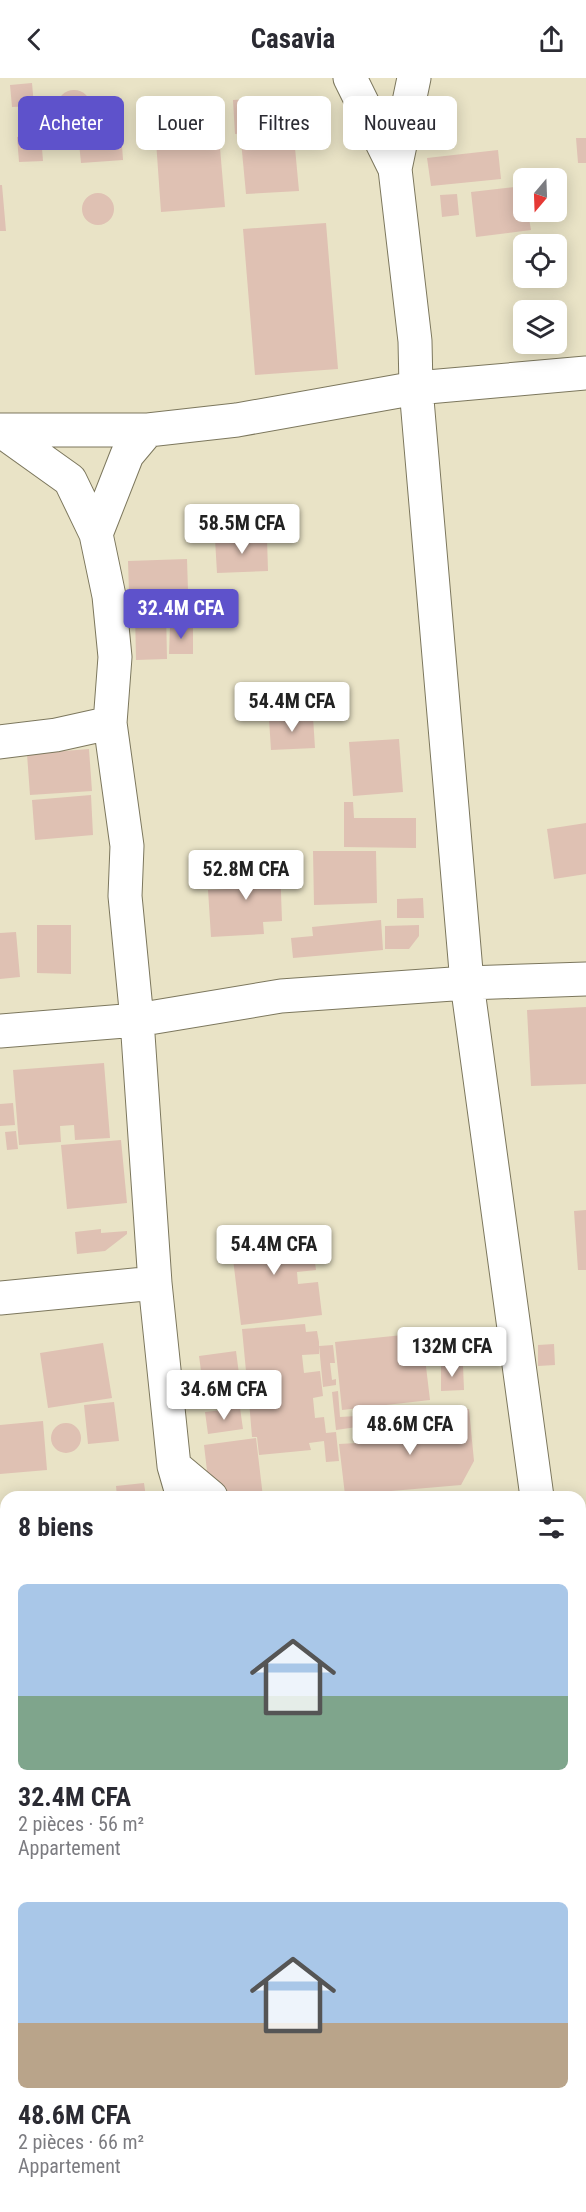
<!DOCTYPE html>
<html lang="fr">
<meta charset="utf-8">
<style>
:root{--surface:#fff;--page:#f7f7f7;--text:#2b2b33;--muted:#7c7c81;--accent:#5e52cb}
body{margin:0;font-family:"Roboto Condensed",sans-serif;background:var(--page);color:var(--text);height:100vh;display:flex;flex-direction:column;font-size:22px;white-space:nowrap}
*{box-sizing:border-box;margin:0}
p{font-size:20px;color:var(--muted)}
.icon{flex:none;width:33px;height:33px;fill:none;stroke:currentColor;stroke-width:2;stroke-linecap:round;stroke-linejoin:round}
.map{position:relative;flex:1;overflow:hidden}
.panel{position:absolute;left:0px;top:1413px;width:586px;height:722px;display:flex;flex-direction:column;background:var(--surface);border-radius:18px 18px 0 0;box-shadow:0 3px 15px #0003}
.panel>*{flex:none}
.top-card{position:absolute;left:18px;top:18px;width:550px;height:54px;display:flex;gap:12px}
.needle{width:39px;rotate:199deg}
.buttons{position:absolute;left:513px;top:90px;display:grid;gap:12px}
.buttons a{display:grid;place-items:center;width:54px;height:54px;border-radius:9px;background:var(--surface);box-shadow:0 3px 15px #0003;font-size:30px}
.price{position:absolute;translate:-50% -51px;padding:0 14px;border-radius:6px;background:#fff;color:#222;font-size:20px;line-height:39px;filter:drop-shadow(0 2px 3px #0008)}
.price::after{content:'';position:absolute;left:50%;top:36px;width:18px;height:14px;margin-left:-9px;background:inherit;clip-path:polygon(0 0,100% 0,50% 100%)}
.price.on{background:var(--accent);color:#fff}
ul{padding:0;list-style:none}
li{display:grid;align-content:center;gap:12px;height:318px;padding:0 18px}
li span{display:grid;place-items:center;height:186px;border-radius:9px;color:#555}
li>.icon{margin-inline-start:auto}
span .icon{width:108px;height:108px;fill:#fffc;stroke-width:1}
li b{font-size:26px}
h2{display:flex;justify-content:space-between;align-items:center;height:72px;padding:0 18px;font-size:26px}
.chip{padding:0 21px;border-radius:9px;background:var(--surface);box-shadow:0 3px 15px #0003;font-size:21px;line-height:54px}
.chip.on{background:var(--accent);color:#fff}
header{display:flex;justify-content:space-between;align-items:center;height:78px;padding:0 18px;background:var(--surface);font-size:27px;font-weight:700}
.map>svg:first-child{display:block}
.building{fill:#dfc1b3}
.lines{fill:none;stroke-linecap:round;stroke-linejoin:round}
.street-casing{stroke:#7c775d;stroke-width:35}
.street{stroke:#fff;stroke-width:33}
</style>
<header><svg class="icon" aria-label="back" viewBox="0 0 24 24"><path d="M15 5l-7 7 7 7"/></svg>Casavia<svg class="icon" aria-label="share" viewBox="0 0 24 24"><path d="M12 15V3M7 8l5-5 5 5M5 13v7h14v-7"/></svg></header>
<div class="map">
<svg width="586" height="2134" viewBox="0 0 586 2134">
<rect width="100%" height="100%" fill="#e9e3c6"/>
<path class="building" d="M32 5 34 28 12 29 10 7Z
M57 29a17 17 0 1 1 34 0a17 17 0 1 1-34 0Z
M291 18 294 51 235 56 233 22Z
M121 53 123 82 81 85 78 55Z
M41 57 43 83 19 84 17 59Z
M219 58 225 129 161 134 156 63Z
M294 59 299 113 246 116 241 63Z
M576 60H586V85H578Z
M498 72 501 101 431 108 427 80Z
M0 107H2L6 153H0Z
M524 108V134H528L531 152 476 159 471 114Z
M82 131a16 16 0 1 1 32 0a16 16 0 1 1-32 0Z
M457 116 459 137 442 139 440 117Z
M326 145 338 291 255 297 243 151Z
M267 460 268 493 217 495 215 461Z
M187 481 188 513 129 514 128 483Z
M135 533H166L167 581 136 582Z
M170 548H193V576H169Z
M313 639 315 670 271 672 269 641Z
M399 661 403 714 353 718 349 664Z
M89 671 92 713 30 717 27 676Z
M91 717 93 757 35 762 32 722Z
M344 724H353L354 740H416V770L344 769Z
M586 745V796L554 801 547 751Z
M313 773H376L377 825 314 827Z
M280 786 282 843 263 844 264 856 211 859 208 812 226 811 225 789Z
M423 820 424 840H397V821Z
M381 842 383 872 293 880 291 860 313 858 312 849Z
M37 847H71V896L37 895Z
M419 847V858L409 871H385V848Z
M16 854 20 899 0 901V855Z
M586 929V1006L531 1008 527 932Z
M104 985 110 1060 75 1062 74 1047 60 1048 61 1064 19 1067 13 992Z
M13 1025 15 1047 0 1048V1026Z
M16 1053 18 1071 7 1072 5 1054Z
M121 1062 127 1125 67 1131 61 1067Z
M586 1132V1192H578L574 1133Z
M298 1148 300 1163 312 1161 316 1192 297 1194 298 1206 318 1204 322 1237 241 1247 230 1156Z
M101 1151V1155L127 1153V1156L105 1173 77 1176 75 1154Z
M305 1246 306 1254 317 1253 319 1264V1276L302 1277 304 1295 320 1293 323 1318 313 1320 315 1340 324 1339 326 1355 336 1354 339 1383 326 1384 324 1363 309 1365 311 1372 259 1377 257 1359H252L249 1323 259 1322 255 1292 246 1293 242 1251Z
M422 1255 430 1322 342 1332 335 1264Z
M103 1265 112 1320 48 1330 40 1275Z
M554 1266 555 1287 538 1288V1267Z
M333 1267 335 1285H330L332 1302 336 1301V1307L323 1309 319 1268Z
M236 1273 239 1296 202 1300 199 1278Z
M463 1287 464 1312 441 1313V1288Z
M338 1313 340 1339 356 1338 357 1349 336 1352 332 1314Z
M114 1324 119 1363 88 1366 84 1327Z
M240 1330 243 1351 208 1356 205 1334Z
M469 1331 474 1383 461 1407 345 1417 339 1366 357 1365 356 1354 432 1347 431 1334Z
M43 1343 47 1392 0 1396V1347Z
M51 1360a15 15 0 1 1 30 0a15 15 0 1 1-30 0Z
M256 1360 263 1419H222L209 1410 204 1367Z
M144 1405 146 1419H117L116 1408Z
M6 1579V1647L0 1648V1580Z
M0 1693H6V1733L0 1734Z
M6 1965V1990L0 1991V1966Z
M386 2128H472L473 2134H387Z"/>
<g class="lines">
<defs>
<path id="street" d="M350 0 395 91
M414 0 395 91 415 263 416 310 467 905 537 1419
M0 352 70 402 96 456 109 518 115 579 110 645 127 768 125 818 137 942 155 1205 174 1388 183 1419
M0 352H148L237 342 416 310 586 295
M96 456 127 377 148 352
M0 664 56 657 110 645
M0 953 137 942 281 918 467 905 586 901
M0 1220 155 1205
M174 1388 211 1419
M580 1456 586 1455
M0 1524 6 1523
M580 1730H586
M0 1897H6
M580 2004 586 2031
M201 2128V2134"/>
</defs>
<use href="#street" class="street-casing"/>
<use href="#street" class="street"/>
</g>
</svg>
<div class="buttons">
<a><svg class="needle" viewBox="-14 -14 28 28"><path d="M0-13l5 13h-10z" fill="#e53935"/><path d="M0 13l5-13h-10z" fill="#7c7c81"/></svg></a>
<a><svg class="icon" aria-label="locate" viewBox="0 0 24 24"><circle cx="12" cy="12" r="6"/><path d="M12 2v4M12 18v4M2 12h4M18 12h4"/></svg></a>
<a><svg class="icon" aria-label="layers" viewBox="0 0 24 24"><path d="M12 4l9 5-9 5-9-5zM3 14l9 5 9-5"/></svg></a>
</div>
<b class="price" style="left:242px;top:477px">58.5M CFA</b>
<b class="price on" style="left:181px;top:562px">32.4M CFA</b>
<b class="price" style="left:292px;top:655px">54.4M CFA</b>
<b class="price" style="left:246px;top:823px">52.8M CFA</b>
<b class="price" style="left:274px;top:1198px">54.4M CFA</b>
<b class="price" style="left:452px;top:1300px">132M CFA</b>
<b class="price" style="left:224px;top:1343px">34.6M CFA</b>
<b class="price" style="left:410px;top:1378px">48.6M CFA</b>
<div class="top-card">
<a class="chip on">Acheter</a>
<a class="chip">Louer</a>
<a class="chip">Filtres</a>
<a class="chip">Nouveau</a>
</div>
<section class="panel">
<h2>8 biens<svg class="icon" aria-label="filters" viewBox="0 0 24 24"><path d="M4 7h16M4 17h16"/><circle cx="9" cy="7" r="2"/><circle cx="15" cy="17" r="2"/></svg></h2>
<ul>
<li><span style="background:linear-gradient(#a9c7e8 60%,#7fa58c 0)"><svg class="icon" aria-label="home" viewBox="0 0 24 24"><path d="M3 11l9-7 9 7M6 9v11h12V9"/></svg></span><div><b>32.4M CFA</b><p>2 pièces · 56 m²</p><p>Appartement</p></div></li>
<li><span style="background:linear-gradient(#a9c7e8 65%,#b9a48a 0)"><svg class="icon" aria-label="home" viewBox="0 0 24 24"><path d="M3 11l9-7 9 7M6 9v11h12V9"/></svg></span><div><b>48.6M CFA</b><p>2 pièces · 66 m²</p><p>Appartement</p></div></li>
</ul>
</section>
</div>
